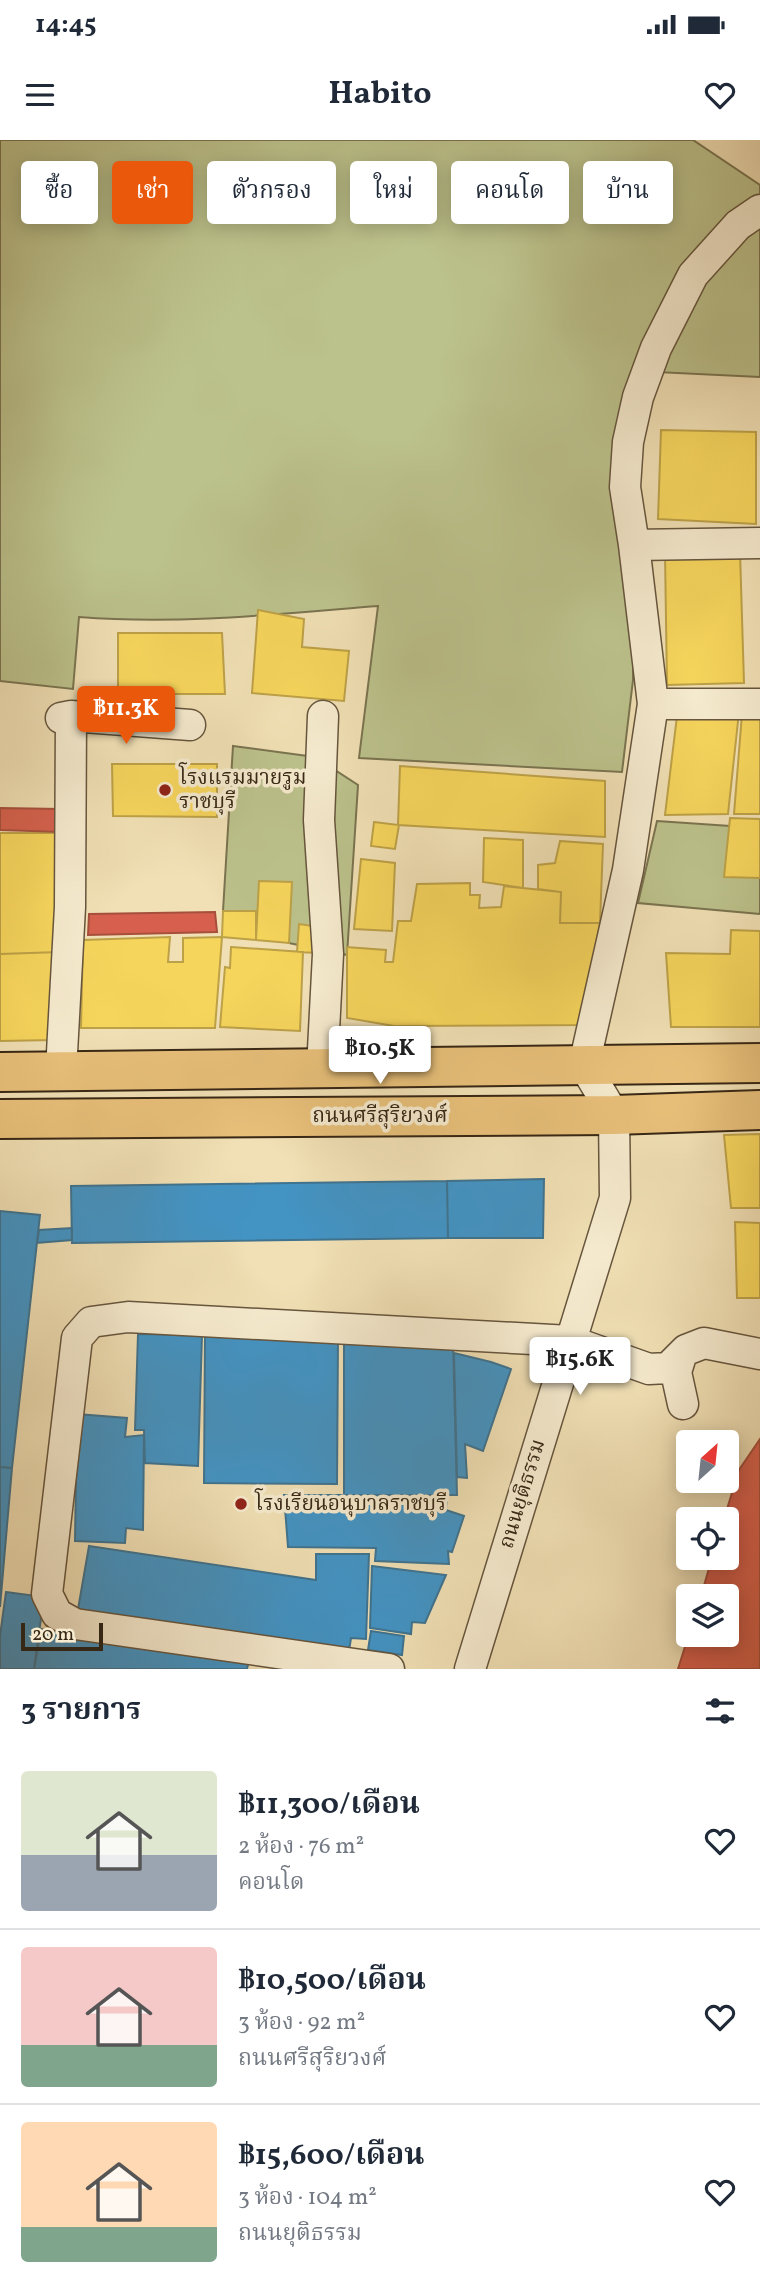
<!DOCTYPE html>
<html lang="th">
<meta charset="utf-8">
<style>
:root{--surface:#fff;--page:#f2f2f3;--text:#1f2937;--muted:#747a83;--line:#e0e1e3;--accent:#ea580c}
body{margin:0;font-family:Vollkorn,"Noto Serif Thai",serif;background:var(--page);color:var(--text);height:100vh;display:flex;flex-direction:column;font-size:26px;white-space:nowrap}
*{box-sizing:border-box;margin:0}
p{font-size:23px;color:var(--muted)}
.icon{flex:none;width:38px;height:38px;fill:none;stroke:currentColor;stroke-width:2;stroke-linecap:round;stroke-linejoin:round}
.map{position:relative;height:1529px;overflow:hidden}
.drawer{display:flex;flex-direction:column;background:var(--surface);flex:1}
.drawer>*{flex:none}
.top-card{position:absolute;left:21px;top:21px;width:719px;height:63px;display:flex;gap:14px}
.needle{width:46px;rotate:27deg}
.buttons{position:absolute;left:676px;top:1290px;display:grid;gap:14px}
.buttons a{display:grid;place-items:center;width:63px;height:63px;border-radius:7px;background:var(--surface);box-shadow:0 4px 18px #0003;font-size:35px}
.scale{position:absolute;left:21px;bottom:18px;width:82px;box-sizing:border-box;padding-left:7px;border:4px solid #372715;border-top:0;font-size:19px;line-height:24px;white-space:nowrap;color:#372715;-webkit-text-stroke:5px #f6ebcf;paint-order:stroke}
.price{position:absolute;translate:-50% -60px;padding:0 16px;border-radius:7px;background:#fff;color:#222;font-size:23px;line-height:46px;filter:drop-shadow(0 2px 4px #0008)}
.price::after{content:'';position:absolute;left:50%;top:42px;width:21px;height:16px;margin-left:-10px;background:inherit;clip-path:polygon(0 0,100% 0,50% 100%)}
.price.on{background:var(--accent);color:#fff}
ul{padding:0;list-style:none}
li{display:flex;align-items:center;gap:21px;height:175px;padding:0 21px}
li+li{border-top:2px solid var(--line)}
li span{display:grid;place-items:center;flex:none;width:196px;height:140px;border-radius:7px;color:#555}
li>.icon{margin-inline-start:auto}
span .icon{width:84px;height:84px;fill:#fffc;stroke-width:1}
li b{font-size:30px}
h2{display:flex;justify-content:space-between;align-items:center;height:84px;padding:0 21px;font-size:30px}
.tag{padding:0 24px;border-radius:7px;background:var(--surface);box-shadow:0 4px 18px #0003;font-size:24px;line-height:63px}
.tag.on{background:var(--accent);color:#fff}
.status{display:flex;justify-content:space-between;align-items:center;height:49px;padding:0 35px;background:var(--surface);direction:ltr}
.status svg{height:19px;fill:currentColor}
header{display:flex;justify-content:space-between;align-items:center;height:91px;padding:0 21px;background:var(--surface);font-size:32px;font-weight:700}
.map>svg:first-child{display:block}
.green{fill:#bcc28c;stroke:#7a7450;stroke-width:2}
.homes{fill:#f6d55c;stroke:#bda147;stroke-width:2}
.shops{fill:#d6604d;stroke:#a64f3c;stroke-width:2}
.schools{fill:#4393c3;stroke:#3f738f;stroke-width:2}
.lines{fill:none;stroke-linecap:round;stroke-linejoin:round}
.minor-casing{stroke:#66553d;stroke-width:33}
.major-casing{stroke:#372715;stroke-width:42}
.minor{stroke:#f6ebcf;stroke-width:30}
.major{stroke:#e8c07a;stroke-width:38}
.poi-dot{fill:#8f2418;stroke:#f6ebcf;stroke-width:2.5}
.labels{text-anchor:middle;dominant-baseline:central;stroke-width:7;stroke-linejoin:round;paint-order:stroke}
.poi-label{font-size:21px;fill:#372715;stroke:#f6ebcf;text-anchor:start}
.street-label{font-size:21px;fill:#372715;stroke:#f6ebcf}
</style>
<div class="status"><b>14:45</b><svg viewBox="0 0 49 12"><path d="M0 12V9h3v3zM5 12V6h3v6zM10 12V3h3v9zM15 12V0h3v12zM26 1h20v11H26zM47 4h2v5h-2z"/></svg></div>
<header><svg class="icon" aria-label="menu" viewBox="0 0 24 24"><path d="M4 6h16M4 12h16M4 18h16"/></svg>Habito<svg class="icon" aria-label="heart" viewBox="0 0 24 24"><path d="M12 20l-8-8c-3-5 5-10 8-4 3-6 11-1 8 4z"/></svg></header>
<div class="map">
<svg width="760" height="1529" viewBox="0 0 760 1529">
<rect width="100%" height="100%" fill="#f1e0b5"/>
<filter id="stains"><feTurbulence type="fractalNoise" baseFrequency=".00286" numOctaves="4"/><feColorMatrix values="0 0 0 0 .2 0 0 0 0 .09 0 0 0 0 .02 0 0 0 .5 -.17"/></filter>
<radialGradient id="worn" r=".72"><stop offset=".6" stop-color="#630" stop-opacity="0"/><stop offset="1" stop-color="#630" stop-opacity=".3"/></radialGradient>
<path class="green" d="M0 0H693L760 45V237L636 231 633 540 622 632 359 618 378 466C279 474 179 485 79 477L73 549 0 541Z
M233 606 315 617 358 645 347 815 289 803 223 771Z
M657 681 760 688V774L638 763Z"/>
<path class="homes" d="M661 290 756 292V384L658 379Z
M740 412 744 543 667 545 665 414Z
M258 470 304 479 302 507 349 511 344 561 252 553Z
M118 493H222L225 554H118Z
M739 572 728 674 665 675 677 576Z
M760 573V674H734L742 574Z
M112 624H217V677L113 676Z
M400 626 605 641V697L398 685Z
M730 678 760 679V738L724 737Z
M374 682 399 685 395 709 371 706Z
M0 693H57L59 812 0 814Z
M484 698 523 700V748L483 742Z
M560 701 603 704 600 783H560L561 752 538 749V725L555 723Z
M361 719 395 723 392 791 354 789Z
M259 741 292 742 289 803 256 800Z
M470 743V755H480L479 768 501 767 504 746 561 752 560 783H600L584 885 394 886 347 878V807L386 810 385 822H393L398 781H411L417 744Z
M223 771H256V800L222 797Z
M299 784 319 787 318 813 297 812Z
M731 790 760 791V887H671L666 813 730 814Z
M170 797 168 822H183V798L222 797 215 888H81L83 800Z
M231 807 303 812 300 891 220 887 225 827 230 828Z
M59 812 55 900 0 901V814Z
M760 994V1068H731L724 995Z
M735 1082 760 1083V1158H737Z"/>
<path class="shops" d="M0 668 61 669V692L0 690Z
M215 772 217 792 88 795 89 774Z
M760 1299V1529H678L689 1494H726V1456H701L712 1418H726V1379H724L739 1330Z"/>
<path class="schools" d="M544 1039 543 1098H448L447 1041Z
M447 1041 448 1098 72 1103 71 1046Z
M0 1071 40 1075 12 1328 0 1327Z
M72 1088V1100L37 1103 39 1090Z
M344 1193 453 1202 457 1355H344Z
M138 1194 202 1195 198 1326 145 1323 144 1290H135Z
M205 1195 338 1197 337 1344 204 1343Z
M454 1213 491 1222 511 1229 483 1311 465 1304 467 1338 457 1337Z
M77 1274 127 1278 125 1297 144 1295 143 1390 126 1388 125 1403 75 1401Z
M0 1327 12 1328 0 1467Z
M284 1355H447L446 1370 464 1376 452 1412 448 1411 449 1424 375 1421 376 1408 288 1407Z
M89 1406 316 1440V1414H369L366 1499 351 1498 349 1511 77 1475Z
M372 1426 446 1435 425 1483 412 1482 411 1494 370 1488Z
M6 1452 44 1457 34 1529H0V1496Z
M41 1489 249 1520 247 1529H34Z
M371 1491 404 1496 402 1515 368 1510Z"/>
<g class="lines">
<defs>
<path id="minor" d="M634 405 760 403
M653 564H760
M61 578 71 576 190 585
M322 929 328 814 319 680 323 576
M61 931 70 767 71 576
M681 1216 676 1232 683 1264
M389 1529 75 1484 57 1474 47 1454 77 1198 91 1182 128 1177 570 1201 649 1229 668 1228 686 1210 704 1203 760 1214
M470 1529 615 1058 614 975 584 925 628 730 653 564 634 405 625 347 628 302 638 257 656 208 693 135 738 85 760 70"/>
<path id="major" d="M0 932 760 923
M0 979 614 975 760 970"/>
</defs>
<use href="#minor" class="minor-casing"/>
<use href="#major" class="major-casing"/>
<use href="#minor" class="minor"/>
<use href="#major" class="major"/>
</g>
<g class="poi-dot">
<circle cx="165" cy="650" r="7"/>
<circle cx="241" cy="1364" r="7"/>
</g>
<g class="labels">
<g class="poi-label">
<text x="179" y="638">โรงแรมมายรูม<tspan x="179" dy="24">ราชบุรี</tspan></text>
<text x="255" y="1364">โรงเรียนอนุบาลราชบุรี</text>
</g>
<g class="street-label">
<text x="380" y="976">ถนนศรีสุริยวงศ์</text>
<text transform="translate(523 1354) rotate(-73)">ถนนยุติธรรม</text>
</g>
</g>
<rect width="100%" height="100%" filter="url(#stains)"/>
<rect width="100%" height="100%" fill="url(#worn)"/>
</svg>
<div class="buttons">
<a><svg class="needle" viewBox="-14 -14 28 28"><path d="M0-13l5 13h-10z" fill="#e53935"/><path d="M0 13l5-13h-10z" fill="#747a83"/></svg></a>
<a><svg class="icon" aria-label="locate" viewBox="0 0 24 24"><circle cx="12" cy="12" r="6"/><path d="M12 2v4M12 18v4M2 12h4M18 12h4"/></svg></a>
<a><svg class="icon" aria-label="layers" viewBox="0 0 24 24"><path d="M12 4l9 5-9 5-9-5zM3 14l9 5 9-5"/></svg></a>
</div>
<div class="scale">20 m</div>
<b class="price on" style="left:126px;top:606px">฿11.3K</b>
<b class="price" style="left:380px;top:946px">฿10.5K</b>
<b class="price" style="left:580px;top:1257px">฿15.6K</b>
<div class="top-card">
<a class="tag">ซื้อ</a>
<a class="tag on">เช่า</a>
<a class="tag">ตัวกรอง</a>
<a class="tag">ใหม่</a>
<a class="tag">คอนโด</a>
<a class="tag">บ้าน</a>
</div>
</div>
<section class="drawer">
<h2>3 รายการ<svg class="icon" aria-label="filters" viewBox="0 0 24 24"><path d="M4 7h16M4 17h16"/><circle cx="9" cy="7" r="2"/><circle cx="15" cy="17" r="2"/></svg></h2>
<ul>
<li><span style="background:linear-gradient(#dfe7d0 60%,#9aa5b1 0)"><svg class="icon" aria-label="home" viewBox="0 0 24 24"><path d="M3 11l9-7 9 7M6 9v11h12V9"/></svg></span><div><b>฿11,300/เดือน</b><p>2 ห้อง · 76 m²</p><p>คอนโด</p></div><svg class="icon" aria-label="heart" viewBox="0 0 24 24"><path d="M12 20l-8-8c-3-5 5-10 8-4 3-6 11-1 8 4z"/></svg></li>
<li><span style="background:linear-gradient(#f6c9c9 70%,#7fa58c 0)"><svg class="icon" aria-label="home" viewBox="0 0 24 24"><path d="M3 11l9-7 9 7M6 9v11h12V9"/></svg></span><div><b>฿10,500/เดือน</b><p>3 ห้อง · 92 m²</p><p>ถนนศรีสุริยวงศ์</p></div><svg class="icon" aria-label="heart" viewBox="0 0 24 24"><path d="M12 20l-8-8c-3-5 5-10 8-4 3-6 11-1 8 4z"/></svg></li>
<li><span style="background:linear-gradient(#ffd9b3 75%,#7fa58c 0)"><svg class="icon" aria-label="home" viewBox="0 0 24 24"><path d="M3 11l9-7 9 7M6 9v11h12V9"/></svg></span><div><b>฿15,600/เดือน</b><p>3 ห้อง · 104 m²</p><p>ถนนยุติธรรม</p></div><svg class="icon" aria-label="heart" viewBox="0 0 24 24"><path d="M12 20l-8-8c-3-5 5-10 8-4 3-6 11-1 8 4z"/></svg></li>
</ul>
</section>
